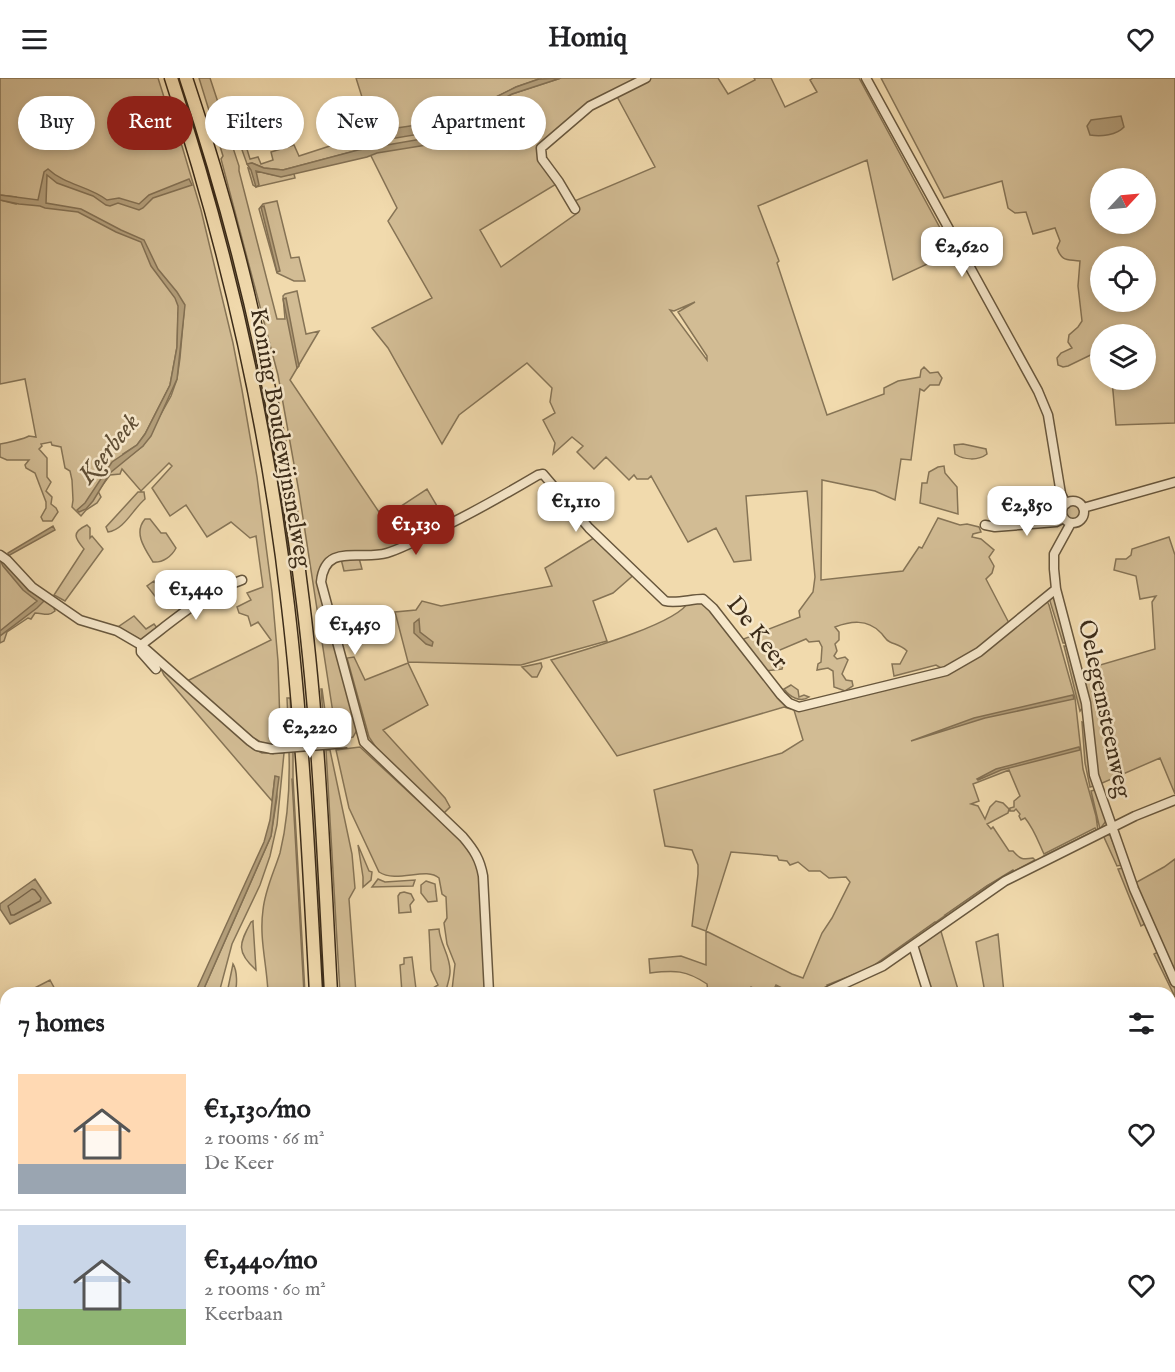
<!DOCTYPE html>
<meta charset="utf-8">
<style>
:root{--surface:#fff;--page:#f2f2f2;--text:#202124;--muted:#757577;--line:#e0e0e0;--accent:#8f2418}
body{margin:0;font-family:"IM FELL English",serif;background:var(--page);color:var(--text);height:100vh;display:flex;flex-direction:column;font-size:22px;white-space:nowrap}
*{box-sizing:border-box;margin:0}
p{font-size:20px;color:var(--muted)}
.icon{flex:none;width:33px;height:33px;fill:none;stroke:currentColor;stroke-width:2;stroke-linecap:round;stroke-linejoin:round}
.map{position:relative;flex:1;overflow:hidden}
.side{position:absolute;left:0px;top:909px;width:1176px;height:386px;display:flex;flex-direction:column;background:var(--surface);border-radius:18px 18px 0 0;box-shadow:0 3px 9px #0003}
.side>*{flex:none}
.top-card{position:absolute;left:18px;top:18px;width:600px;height:54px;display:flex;gap:12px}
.needle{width:39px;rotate:64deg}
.buttons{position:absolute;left:1090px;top:90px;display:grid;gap:12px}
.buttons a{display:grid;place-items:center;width:66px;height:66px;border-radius:50%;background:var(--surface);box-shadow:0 3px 9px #0003;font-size:30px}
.price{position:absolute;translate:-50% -51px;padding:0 14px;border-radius:12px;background:#fff;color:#222;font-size:20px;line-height:39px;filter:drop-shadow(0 2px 3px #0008)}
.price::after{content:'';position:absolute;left:50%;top:36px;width:18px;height:14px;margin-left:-9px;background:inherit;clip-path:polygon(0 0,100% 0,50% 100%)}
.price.active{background:var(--accent);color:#fff}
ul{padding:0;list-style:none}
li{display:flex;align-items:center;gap:18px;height:150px;padding:0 18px}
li+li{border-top:2px solid var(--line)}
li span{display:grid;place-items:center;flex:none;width:168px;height:120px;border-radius:0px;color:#555}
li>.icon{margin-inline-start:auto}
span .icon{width:72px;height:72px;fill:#fffc;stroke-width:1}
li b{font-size:26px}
h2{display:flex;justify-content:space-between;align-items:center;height:72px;padding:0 18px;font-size:26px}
.pill{padding:0 21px;border-radius:27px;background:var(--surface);box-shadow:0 3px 9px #0003;font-size:21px;line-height:54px}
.pill.active{background:var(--accent);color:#fff}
header{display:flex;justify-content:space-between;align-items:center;height:78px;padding:0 18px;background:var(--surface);font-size:27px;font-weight:800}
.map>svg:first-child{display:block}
.green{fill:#d2bc94;stroke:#867456;stroke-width:1.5;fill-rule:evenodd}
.water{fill:#b39e7a;stroke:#837053;stroke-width:1.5}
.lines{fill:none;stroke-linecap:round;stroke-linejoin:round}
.shore{stroke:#776449;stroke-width:1.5}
.stream{stroke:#837053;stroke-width:1.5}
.minor-casing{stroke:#68573d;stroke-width:11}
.highway-casing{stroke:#3b2b18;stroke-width:15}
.minor{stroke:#f6e7ca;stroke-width:8}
.highway{stroke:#f1daad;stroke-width:12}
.minor-bridge-casing{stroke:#68573d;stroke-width:11;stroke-linecap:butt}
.minor-bridge{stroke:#f6e7ca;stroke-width:8}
.labels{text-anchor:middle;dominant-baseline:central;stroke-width:5;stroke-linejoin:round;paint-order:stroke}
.street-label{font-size:24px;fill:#3b2b18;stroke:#f6e7ca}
.water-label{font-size:26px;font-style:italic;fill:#5f4e35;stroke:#f6e7ca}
</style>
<header><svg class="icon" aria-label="menu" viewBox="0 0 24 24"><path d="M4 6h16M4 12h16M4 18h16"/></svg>Homiq<svg class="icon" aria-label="heart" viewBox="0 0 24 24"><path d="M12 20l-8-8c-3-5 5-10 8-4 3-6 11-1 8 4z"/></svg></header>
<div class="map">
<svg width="1175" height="1294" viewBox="0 0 1175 1294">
<rect width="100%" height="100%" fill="#f1daad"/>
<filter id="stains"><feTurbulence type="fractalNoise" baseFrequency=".00333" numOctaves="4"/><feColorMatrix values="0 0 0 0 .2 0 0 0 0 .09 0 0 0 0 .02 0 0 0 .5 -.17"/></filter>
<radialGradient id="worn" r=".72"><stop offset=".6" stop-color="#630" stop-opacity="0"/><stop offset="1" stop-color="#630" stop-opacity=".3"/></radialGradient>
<path class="green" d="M0 0H158L174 51 182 68 201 132 233 265 242 312 257 399 272 514 278 583 280 647 283 655V666H281L276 656 275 663 272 667 264 666 252 659 187 603 271 562 258 544 251 548 248 538 239 535 237 529 251 522 247 515 263 509 256 458 250 460 231 444 207 459 186 427 170 438 152 410 172 388 169 385 141 413 122 391 120 396 110 397 98 413 101 419 97 425 86 432 81 438 72 429 73 422 72 402 70 393 65 390 61 369 52 367 51 364 41 366 42 368 39 371 47 380V399L51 404 46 413 52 419 51 426 56 430 58 434 52 443H43L41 439 46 430V424L35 395 26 390 25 387 29 382H7L0 379V366C6 365 24 361 29 358L36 359 25 301 0 306V122L16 126V119L0 117ZM184 234 180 280 177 301 171 318 143 368 126 381 123 376 137 367 145 356 170 307 177 269 178 235Z
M199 0H210L239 88V93L277 241H285L283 218 285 216 297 213 306 256 319 253 290 302 383 440 427 411 447 445 389 472 331 477 321 488 318 504 357 652 353 659 337 661 299 414 278 297 221 81 223 78Z
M356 0H542L516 9 488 23 470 26 454 39 440 35 459 43 474 30 489 28 512 16 561 0H718L728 16 755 2 754 0H771L785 29 817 14 810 2 813 0H859L953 174 893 202 867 82 758 128 779 183 777 185 827 337 884 316V310L898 303 920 299 921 292 924 289 930 295 938 294 942 300 939 307H930L924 313 920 311 911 382 901 381 895 422 875 413 822 402 821 502 903 493 919 469 922 470 938 440 960 447 967 446 979 449 981 454 973 456 972 459 981 461 994 472 989 479 994 488 992 495 986 501 1010 547 1046 521 1049 527 1075 620 1083 691 1096 738 1098 753 1042 779 1096 752 1095 750 1044 776C1038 763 1034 751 1025 740L1021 742 1019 738 1020 736 1016 731 1014 733H1010V730L1014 729V723L1020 718 1009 692 973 706 979 723 971 726 978 728 985 741 990 729 996 723 1003 725 1009 731 1008 735 987 746 991 751 993 749 1009 773H1013C1020 781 1022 782 1033 780L1035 782 987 808 898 871 896 880 818 915H815L822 910H817L811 915H784L786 912 776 907 772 915H763L751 909 748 915H708L707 906C686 892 675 892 650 895L649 881 681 878 706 887V853L692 848 698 796V787L692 772 665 768 654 712 782 675 803 662 794 632 784 629 617 678 551 582C578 574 679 546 689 523L703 524 794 630 943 591 936 587 894 598 892 586H900L907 573C901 567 897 567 890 564 885 562 884 557 880 554 867 541 851 543 835 549L839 554V562L835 566 837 573 834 578 837 581 845 579 848 582 842 596 846 602 852 603 853 608 845 613 834 609 833 593 828 590 817 592 818 586 821 584 822 569 819 563 809 564 806 561 775 574 783 587 782 591 765 593 741 562 800 539 799 533 813 514 815 499 807 413 746 418 751 482 734 484 716 450 688 464 651 398 648 401H637L634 397 629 402 606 379 594 391 577 374 583 368 572 359 553 376 555 365 543 342 555 335 550 324 552 310 527 285 459 337 442 366 388 270 372 250 432 220 388 143 397 130 367 70 283 92 264 90 252 85 247 86 241 69 246 68 250 81 258 79 261 86 273 82 271 74 294 67 299 78 373 54ZM614 13 655 89 572 124 577 132 576 136 501 189 480 152 558 105 539 69ZM695 224 678 234 707 278V282L670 232 674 233ZM731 774 777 778 779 782 787 783 790 787 798 784 809 793H820L829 800 846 799 850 804 832 840 822 855 803 900 792 896 706 853Z
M881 0H1175V345L1116 347 1112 302H1146V256H1101V272L1068 288 1063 289 1058 287 1057 280 1061 275 1072 270 1068 264 1069 257 1078 249 1082 243 1078 208 1080 183C1067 181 1062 184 1057 170L1060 163 1055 150 1033 156 1026 134 1015 135 1008 130 1002 103 944 120ZM1101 100H1146V146H1101ZM1101 178H1146V224H1101Z
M233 29 244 62 239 64 228 31Z
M248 90C265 95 276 100 294 96L295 100 256 109 253 107Z
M277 123 291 180 299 179 305 203H294L277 195 259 131 263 126Z
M963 366 986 371 987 376C978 383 964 382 955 376L954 367Z
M944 388 945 395 957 409 958 436 920 425 922 405H927L929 394 938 389Z
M138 414H144L145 421C133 431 124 452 108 454L106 449Z
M1065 434a8 8 0 1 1 16 0a8 8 0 1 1-16 0Z
M145 441H150L161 455H166L176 470C172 478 163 485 153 484 145 471 133 455 145 441Z
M87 447 90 450V460L92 458 103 471 65 523 54 517 84 471C76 461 70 455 87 447Z
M597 458 637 494 613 515 593 523 607 563 521 587 408 584 395 534 416 532 422 523 441 528 552 508 545 490Z
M1169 459 1175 477V716L1160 680 1100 706C1091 668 1092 630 1083 592L1155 571 1152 524 1156 518 1140 521 1136 498 1114 492 1116 481H1126L1131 477 1132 471Z
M0 480 53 527 55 533C48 539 43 535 35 535L31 541 28 540 7 554 4 563 0 565Z
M359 480 362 491 344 493 341 481Z
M154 503 164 518 158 522 147 508Z
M1051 519 1055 521 1067 565H1063L1049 520Z
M376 528 383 556 366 561 358 535Z
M134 538 146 551 154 546 158 551 141 562 118 549Z
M1064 568H1068L1084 628 1080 633Z
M354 579 365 602 408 585 428 627 383 652 445 720 450 729 444 735 377 671 369 659 347 580Z
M541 585 542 589 537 599H532L522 589Z
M159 587 252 670 262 675H284L277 747 270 778 260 807 232 866 219 915H202L271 758 277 719 275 698 272 723 164 597Z
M791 607 798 612 799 619 804 617 809 619C800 625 790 619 784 611Z
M321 611H322L329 662H325Z
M287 620H290L293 665H289Z
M1082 644 1085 645 1094 708 1090 709 1085 685Z
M360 669 466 767 478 787 486 915H454L452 912 455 886 447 866 444 845 447 840 446 819 442 816 439 800C426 788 397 806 379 794L349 730 336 672Z
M326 672H330L352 776 355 810 349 821 356 915H340Z
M289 674H293V700L305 915H268C267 887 259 860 263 832 265 812 274 794 280 775 288 742 290 708 289 674Z
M1095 712 1106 743 1100 751 1091 713Z
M1105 756 1110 757 1122 787 1117 788 1103 757Z
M358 767 369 793 372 794 371 802 363 809V799Z
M1175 781V895L1135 805 1164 789Z
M1123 790 1145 846 1141 848 1118 791Z
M378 801 385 804 415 802 413 808 372 809Z
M426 803 435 806 437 823 428 824 421 815V807Z
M404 814 411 816 414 822 410 827 411 834 399 835 398 818 400 815Z
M253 843V845L256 892C236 874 239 866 251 844Z
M940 850 959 915H932L917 868Z
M439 851C440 866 451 879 450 894 450 900 447 907 446 913L436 915 433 910 438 907 431 892 429 852Z
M998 856 1004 915H985L976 864Z
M1158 874 1175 911V919L1154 876Z
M412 879 416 911 414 915H402L400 887 404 886V880Z
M233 886C237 892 238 909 234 915H227Z
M50 902 57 915H25Z
M304 1288 306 1294H177L175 1289Z
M136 1289H165L167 1294H140Z
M376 1289V1288L410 1289 406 1294H375Z
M421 1289H477V1294H417Z
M734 1289 735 1294H591L588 1289Z"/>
<path class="water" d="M561 0 512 16 489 28 474 30 456 44H447L438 40 436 43 449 60 446 63 439 65 377 75 367 79 281 99 256 93 259 107 256 109 251 92 247 86 252 85 264 90 283 92 358 72 439 58 431 50 428 41C435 30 444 38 454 39L470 26 488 23 516 9 539 1Z
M1121 38 1124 49C1117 57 1101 59 1090 57L1087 48 1091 42Z
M423 46 426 55 378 63 376 60 377 53Z
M48 91C65 107 89 108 107 122L119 120 139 126 149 117 189 101 192 107 153 120 143 130 139 132 118 125 110 128 106 127 93 118 57 105 47 97 46 125 81 131 121 152 144 162 158 191 177 214 185 227 177 301 151 358 143 368 110 395 93 423 86 431 79 434 77 432 85 425 112 384 137 367 145 356 170 307 177 269 178 228 175 220 151 188 141 164 116 154 78 134 45 130 40 128 19 126 0 122V117L38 122 44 94Z
M264 128 280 193 277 194 261 129Z
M286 220 299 288 297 290 283 221Z
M53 448 55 452 8 478V475Z
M3 482 28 512 45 522 37 530 0 558V553L37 523 23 512 3 488 1 484Z
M419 541 420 554 433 564 432 568 426 566 414 555V545Z
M1073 617 1074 621 985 640 911 663 974 640Z
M1079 669 1080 672 1001 692 978 702 977 701 996 691Z
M275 698 279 699 271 758 202 915H195L264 764 270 742Z
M1013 792 1015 794 987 810 948 838 945 837 987 808Z
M35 801 51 825 10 846 0 831V826Z
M935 844 937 846 877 888 828 908 827 907 870 890Z"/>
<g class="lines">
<path class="shore" d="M32 811 35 812 41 820 40 823 14 837H11L8 828Z"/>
<path class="stream" d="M292 701 304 915
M323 1288 324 1294"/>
<defs>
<path id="minor" d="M866 0 1038 313 1048 337 1061 416 1066 426
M575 131 559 104 542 81 541 70 590 28 646 0
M1062 434a11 11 0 1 1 22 0a11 11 0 1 1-22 0Z
M1083 430 1175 404
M1071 445 1054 476V491L1056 511 1086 625 1094 697 1134 811 1175 904
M985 447 995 449 1056 444 1064 440
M0 477 7 482 32 509 80 542 117 553 141 567 250 663 257 668 272 671
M141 567C173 543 204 515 242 502
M141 568V574L156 591
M913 867 928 915
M489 915 483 798C480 781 474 772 463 759L364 664 321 504C325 464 360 483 387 475 403 470 418 462 433 454 469 437 504 417 538 397L543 396 589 450 665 523C676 526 691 521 703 521L713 530 781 617 789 625 799 629 946 593 979 574 1056 511
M824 915 883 888 1005 803 1135 738 1175 722
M412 1294 416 1288"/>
<path id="highway" d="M171 0C227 171 268 349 288 528 303 657 309 786 316 915
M186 0C243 169 282 347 303 524 319 653 324 785 331 915
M335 1288V1294
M350 1288 351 1294"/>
</defs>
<use href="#minor" class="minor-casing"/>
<use href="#highway" class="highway-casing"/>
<use href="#minor" class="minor"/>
<use href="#highway" class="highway"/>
<defs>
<path id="minor-bridge" d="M272 671 347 665"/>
</defs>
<use href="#minor-bridge" class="minor-bridge-casing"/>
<use href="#minor-bridge" class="minor-bridge"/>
</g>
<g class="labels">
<g class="street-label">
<text transform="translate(280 360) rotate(80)">Koning Boudewijnsnelweg</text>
<text transform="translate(757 555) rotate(52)">De Keer</text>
<text transform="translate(1104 631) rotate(78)">Oelegemsteenweg</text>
</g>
<g class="water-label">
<text transform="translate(109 371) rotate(-51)">Keerbeek</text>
</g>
</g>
<rect width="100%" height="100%" filter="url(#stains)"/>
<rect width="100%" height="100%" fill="url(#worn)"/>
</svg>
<div class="buttons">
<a><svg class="needle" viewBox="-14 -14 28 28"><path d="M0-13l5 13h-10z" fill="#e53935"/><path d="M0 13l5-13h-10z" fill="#757577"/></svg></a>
<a><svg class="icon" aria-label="locate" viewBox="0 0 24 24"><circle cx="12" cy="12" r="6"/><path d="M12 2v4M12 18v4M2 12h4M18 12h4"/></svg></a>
<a><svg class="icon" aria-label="layers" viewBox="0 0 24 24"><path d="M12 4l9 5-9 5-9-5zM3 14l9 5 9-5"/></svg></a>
</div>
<b class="price" style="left:962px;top:200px">€2,620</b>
<b class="price" style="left:576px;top:455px">€1,110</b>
<b class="price" style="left:1027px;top:459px">€2,850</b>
<b class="price active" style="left:416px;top:478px">€1,130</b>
<b class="price" style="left:196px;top:543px">€1,440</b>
<b class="price" style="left:355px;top:578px">€1,450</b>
<b class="price" style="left:310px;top:681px">€2,220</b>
<div class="top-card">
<a class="pill">Buy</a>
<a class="pill active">Rent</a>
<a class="pill">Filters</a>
<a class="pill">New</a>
<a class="pill">Apartment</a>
</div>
<section class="side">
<h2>7 homes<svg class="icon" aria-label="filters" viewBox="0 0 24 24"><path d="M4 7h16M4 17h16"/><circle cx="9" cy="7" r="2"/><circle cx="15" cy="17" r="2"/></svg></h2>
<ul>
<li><span style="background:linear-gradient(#ffd9b3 75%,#9aa5b1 0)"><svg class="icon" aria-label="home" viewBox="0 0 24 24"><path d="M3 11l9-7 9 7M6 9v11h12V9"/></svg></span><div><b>€1,130/mo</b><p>2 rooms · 66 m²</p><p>De Keer</p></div><svg class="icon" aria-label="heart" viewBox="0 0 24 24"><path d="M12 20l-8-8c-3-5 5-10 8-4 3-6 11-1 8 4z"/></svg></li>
<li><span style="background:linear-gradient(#c9d6e8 70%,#8fb573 0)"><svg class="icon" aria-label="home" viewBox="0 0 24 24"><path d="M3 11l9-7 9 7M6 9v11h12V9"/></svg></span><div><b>€1,440/mo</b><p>2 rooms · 60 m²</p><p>Keerbaan</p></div><svg class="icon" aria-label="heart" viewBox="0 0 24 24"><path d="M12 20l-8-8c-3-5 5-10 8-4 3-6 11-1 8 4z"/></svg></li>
</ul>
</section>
</div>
